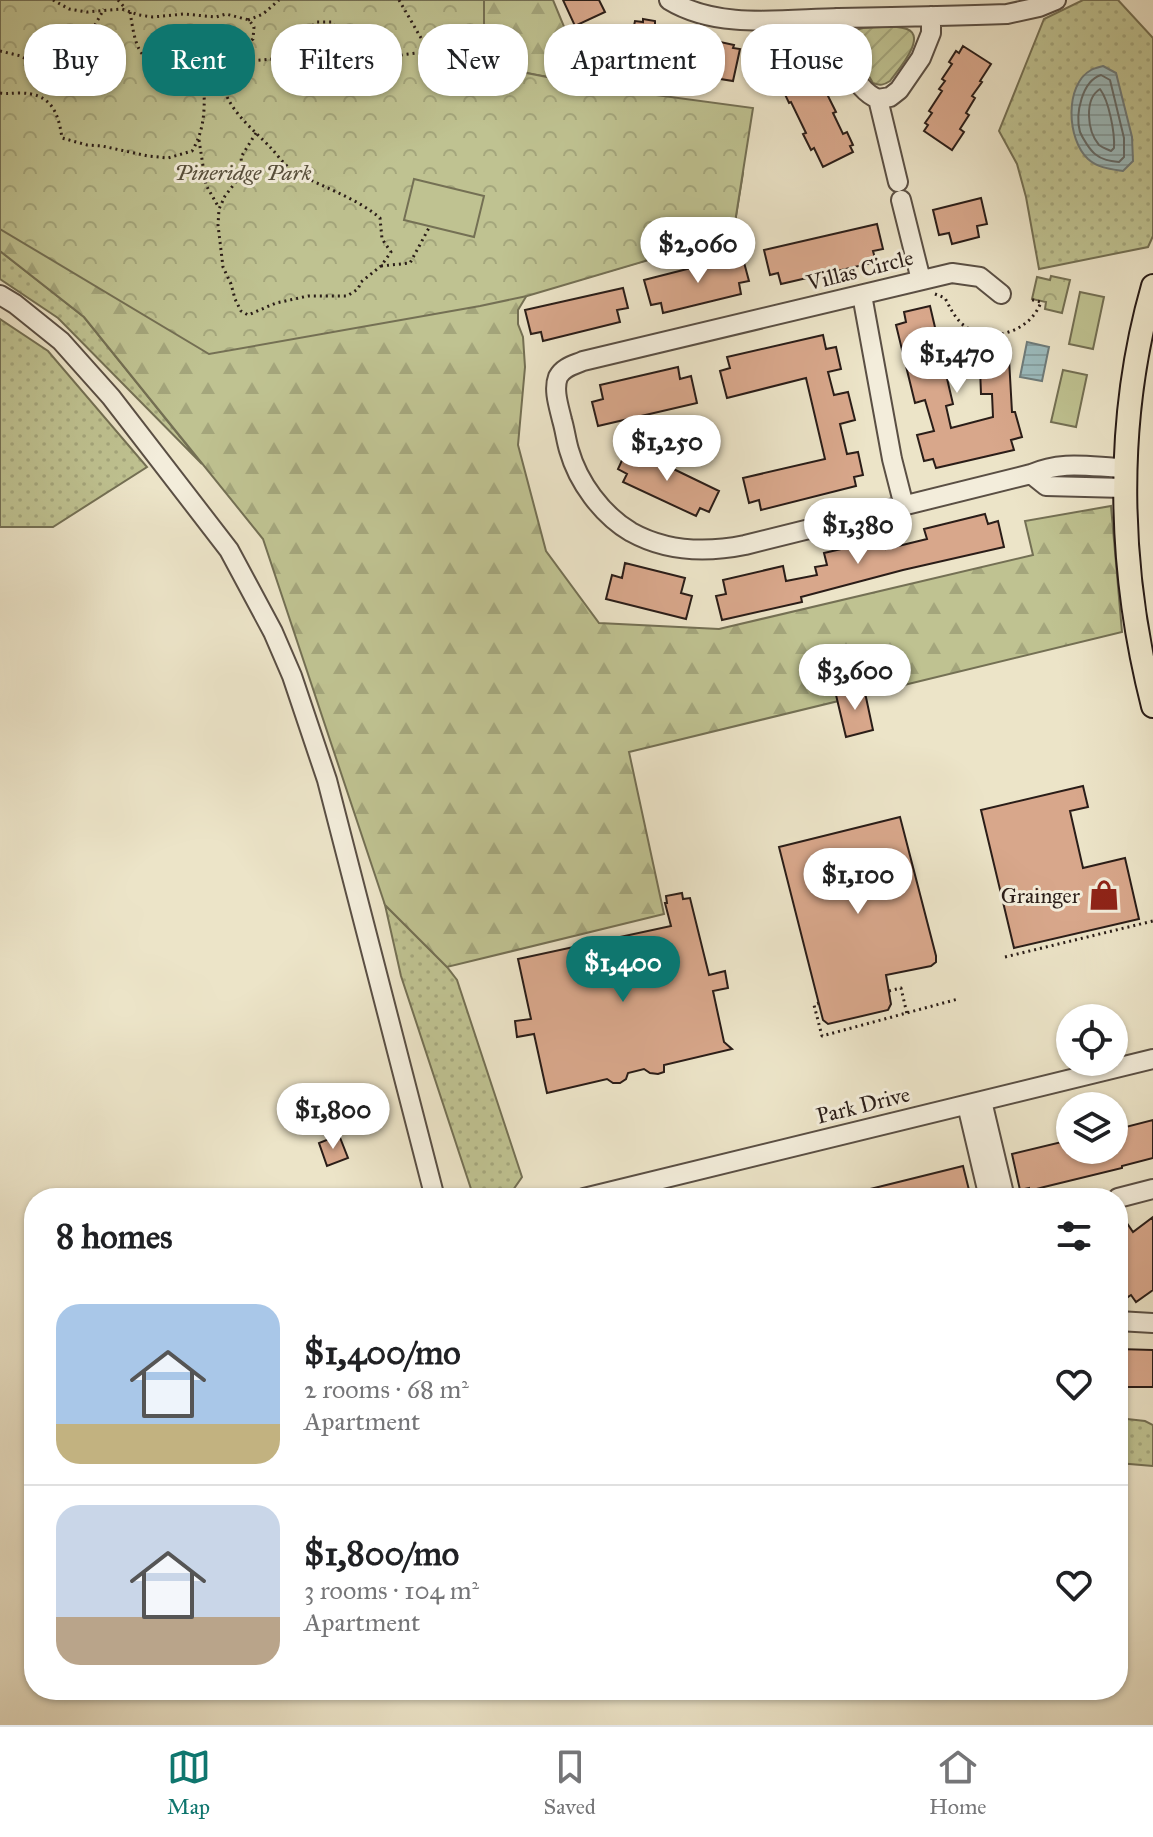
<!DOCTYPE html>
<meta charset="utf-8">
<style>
:root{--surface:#fff;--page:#f6f6f6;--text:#202124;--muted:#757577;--line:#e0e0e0;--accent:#0f766e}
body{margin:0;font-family:"IM FELL Great Primer",serif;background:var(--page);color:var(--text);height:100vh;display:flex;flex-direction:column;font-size:30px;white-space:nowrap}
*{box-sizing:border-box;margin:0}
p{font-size:26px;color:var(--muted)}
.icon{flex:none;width:44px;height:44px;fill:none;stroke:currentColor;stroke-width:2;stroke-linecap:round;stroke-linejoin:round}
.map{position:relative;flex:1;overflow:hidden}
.sheet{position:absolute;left:24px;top:1188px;width:1104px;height:512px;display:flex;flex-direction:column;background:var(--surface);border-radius:32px;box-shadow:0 2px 6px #0004}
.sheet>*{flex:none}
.hud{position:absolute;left:24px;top:24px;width:1106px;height:72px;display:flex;gap:16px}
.controls{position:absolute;left:1056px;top:1004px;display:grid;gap:16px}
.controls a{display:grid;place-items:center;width:72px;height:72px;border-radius:50%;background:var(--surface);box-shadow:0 2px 6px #0004;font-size:40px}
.price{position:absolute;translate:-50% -68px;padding:0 18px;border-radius:28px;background:#fff;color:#222;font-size:26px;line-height:52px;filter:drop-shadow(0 2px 4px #0008)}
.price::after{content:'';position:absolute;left:50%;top:48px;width:24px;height:18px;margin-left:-12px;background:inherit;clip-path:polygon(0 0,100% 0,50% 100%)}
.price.on{background:var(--accent);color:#fff}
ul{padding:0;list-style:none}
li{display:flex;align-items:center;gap:24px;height:200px;padding:0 32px}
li+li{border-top:2px solid var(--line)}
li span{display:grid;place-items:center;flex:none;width:224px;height:160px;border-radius:24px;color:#555}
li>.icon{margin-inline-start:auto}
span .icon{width:96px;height:96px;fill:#fffc;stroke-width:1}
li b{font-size:34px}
h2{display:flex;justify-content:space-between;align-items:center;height:96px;padding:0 32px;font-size:34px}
.tag{padding:0 28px;border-radius:32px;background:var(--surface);box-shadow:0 2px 6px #0004;font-size:28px;line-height:72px}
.tag.on{background:var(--accent);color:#fff}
.dock{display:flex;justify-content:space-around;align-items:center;height:112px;border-top:2px solid var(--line);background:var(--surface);font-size:22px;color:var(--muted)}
.dock a{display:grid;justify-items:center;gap:4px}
.dock .on{color:var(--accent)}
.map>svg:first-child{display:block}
.grass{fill:url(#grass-dots);stroke:#747054;stroke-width:2}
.forest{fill:url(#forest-firs);stroke:#747054;stroke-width:2}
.park{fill:url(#park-crowns);stroke:#747054;stroke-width:2}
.garden{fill:url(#garden-furrows);stroke:#747054;stroke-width:2}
.pitch{fill:#bfc291;stroke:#747054;stroke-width:2}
.water{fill:url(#water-rules);stroke:#6e7c7c;stroke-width:2}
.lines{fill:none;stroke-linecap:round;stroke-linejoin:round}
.shore{stroke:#636c6c;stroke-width:2}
.building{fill:#d8a78b;stroke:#2a1d18;stroke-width:2}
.minor-casing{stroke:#5a4f44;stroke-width:22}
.major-casing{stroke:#2a1d18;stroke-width:26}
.path{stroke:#2a1d18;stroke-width:3;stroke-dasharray:2 4;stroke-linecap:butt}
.minor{stroke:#f3eddb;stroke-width:18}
.major{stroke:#ece4c8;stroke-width:22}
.labels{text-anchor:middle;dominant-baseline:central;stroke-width:6;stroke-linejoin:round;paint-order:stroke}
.park-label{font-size:22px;font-style:italic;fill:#574f3c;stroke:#f3eddb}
.street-label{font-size:22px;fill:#2a1d18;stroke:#f3eddb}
.poi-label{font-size:22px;fill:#2a1d18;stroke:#f3eddb;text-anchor:end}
</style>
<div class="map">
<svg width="1153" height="1725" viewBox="0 0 1153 1725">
<defs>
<pattern id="grass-dots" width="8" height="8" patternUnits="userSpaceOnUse" patternTransform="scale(2)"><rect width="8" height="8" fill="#bfc291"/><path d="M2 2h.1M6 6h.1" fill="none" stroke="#a4a67c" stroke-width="1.8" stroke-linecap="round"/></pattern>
<pattern id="forest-firs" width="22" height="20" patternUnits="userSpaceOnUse" patternTransform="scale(2)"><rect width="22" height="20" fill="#bfc291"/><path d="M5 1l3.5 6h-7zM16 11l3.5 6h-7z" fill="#a4a67c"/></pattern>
<pattern id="park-crowns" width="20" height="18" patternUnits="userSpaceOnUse" patternTransform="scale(2)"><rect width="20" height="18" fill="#bfc291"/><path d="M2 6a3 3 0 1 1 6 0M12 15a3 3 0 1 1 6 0" fill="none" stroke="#a4a67c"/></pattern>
<pattern id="garden-furrows" width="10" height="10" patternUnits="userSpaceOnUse" patternTransform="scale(2)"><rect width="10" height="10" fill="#bfc291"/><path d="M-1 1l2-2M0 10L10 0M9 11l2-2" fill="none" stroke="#a4a67c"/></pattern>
<pattern id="water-rules" width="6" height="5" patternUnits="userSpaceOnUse" patternTransform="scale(2)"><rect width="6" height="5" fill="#9cbcbf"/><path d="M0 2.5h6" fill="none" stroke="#87a1a3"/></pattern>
</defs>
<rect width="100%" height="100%" fill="#ece4c8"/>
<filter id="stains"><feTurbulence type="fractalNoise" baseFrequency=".0025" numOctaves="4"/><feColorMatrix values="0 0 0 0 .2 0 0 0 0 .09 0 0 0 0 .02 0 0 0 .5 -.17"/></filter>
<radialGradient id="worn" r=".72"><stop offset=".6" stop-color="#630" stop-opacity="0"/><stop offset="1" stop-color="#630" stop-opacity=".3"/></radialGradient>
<path class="grass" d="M1083 0H1118L1153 38V236L1148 247 1039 269 1026 197 1017 164 999 131 1044 19Z
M0 251 84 317 202 464 58 318 0 279Z
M0 319 48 351 147 467 53 527H0Z
M385 905 447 967 457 980 522 1177 511 1193 512 1198H474L401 976Z
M1118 1418 1145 1421 1153 1425V1466L1118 1463Z"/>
<path class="forest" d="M0 0H361L437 74 743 173 733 235 527 295 518 310V324L523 337 525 367 518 445 546 551 599 623 719 629 1033 555 1025 521 1111 506 1122 632 629 752 664 914 447 967 385 905 263 539 84 317 0 251Z
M481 0H553L567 34 618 49 604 88 445 57Z"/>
<path class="park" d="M0 0H484V65L604 88 753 108 733 235 527 296 480 306 209 354 0 229Z
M1051 276 1070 280 1062 313 1045 309 1046 302 1032 299 1037 277 1050 280Z"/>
<path class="garden" d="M863 28C875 28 890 25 903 28 931 33 898 70 890 81 884 85 880 86 873 83L851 46V35L856 30Z"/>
<path class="pitch" d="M414 179 484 196 474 237 404 220Z
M1080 292 1104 297 1093 349 1069 344Z
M1063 370 1087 375 1076 427 1051 422Z"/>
<path class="water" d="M1103 66 1116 73 1132 137 1133 161 1123 171C1110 169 1098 168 1088 159 1067 140 1064 85 1091 70 1094 68 1099 67 1103 66Z
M1027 342 1049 347 1042 381 1020 377Z"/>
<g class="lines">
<path class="shore" d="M1101 75 1110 80 1124 138V157L1119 162C1110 161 1102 160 1095 154 1090 150 1083 139 1080 132 1075 114 1082 81 1101 75Z
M1100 89C1109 101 1115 133 1114 148L1111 151C1107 149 1103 148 1099 145 1087 131 1084 99 1100 89Z"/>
</g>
<path class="building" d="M563 0H599L605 12 575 26Z
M643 19 655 21V25L666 27 665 30 734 45 733 48 740 49 733 81 714 78V81L698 78V75L681 71 682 68 648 59V57L628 53 635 21 643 22Z
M963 46 991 64 980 81 982 82 972 96 975 98 966 113 969 115 960 129 964 132 952 150 924 131 928 125 925 123 932 113 929 111 942 91 939 89 945 81 942 79 952 64 949 62 956 51 959 53Z
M805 54 808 62 811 60 817 71 813 72 823 93 826 92 836 112 833 113 843 134 847 132 853 145 850 146 853 152 823 167 814 148 811 150 803 134 806 133 791 102 789 103 782 88 784 87 774 68Z
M981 198 987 224 977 226 979 237 952 244 949 233 939 235 933 210Z
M877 224 883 249 873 251 876 262 781 284 778 273 770 275 764 250Z
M742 255 749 281 739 283 741 294 663 313 661 303 651 305 644 280Z
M623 288 628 308 617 310 620 322 543 341 541 332 531 334 525 310Z
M930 306 953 404 946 406 951 428 993 417 992 394H981L979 342 1008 341 1012 412H1015L1022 437 1011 440 1014 450 936 468 933 459 924 461 917 435 934 431 925 400 915 403 896 325 906 322 904 312Z
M823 335 826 349 836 347 841 369 828 372 834 395 848 392 855 420 840 424 847 454 858 452 863 475 854 477 856 486 761 510 759 500 749 503 743 478 825 459 806 378 727 398 720 371 730 368 727 357Z
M678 367 680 379 691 376 697 403 598 426 592 402 603 399 600 385Z
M628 447 719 491 709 512 700 508 696 516 623 482 627 474 618 469Z
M985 514 988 524 998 521 1004 547 903 570 801 597 802 602 722 620 716 596 726 594 723 580 783 566 786 581 817 575 815 567 827 565 824 553 884 539 886 549 927 539 924 529Z
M625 563 685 578 681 593 692 596 686 619 606 599 612 575 622 578Z
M864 688 873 730 846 737 836 695Z
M1083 786 1088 807 1070 811 1083 868 1125 858 1139 919 1014 948 981 810Z
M900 817 936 956V962L931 966 886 975 891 1004 888 1010 828 1024 823 1020 779 847Z
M682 893 683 899 690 898 709 975 725 971 728 988 713 991 724 1042 732 1049 664 1065V1072L658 1074 650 1073 644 1069 628 1073 626 1079 620 1083H613L607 1079 547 1093 534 1034 517 1037 515 1021 531 1019 518 959 671 926 665 903H667L666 896Z
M1153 1120V1158L1122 1166V1168L1044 1187 1029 1191V1188L1020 1190 1012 1154 1070 1140V1150H1114V1130Z
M339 1135 348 1158 327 1166 319 1143Z
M963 1166 971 1198H851L850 1194Z
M1118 1210 1133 1232 1153 1217V1290L1136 1302 1131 1295 1128 1297 1118 1281Z
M1118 1349 1153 1350V1387H1118Z"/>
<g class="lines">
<defs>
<path id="minor" d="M669 0C718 30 784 19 839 18 895 17 951 16 1007 14L1039 7 1056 0
M837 18C839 45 851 88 878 99L890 97 899 90 921 58 931 33V16
M878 99 898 182
M901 200 921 280
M1001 294 980 277 952 273 583 361C574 365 563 367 558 377 553 390 559 407 562 420 565 430 566 440 569 450 578 482 602 515 631 532 667 552 706 553 745 545L1031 474C1063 460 1090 467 1125 468
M0 295 15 304 61 341 111 397 229 550 273 632 292 676 327 780 435 1198
M862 295 892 459 904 506
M1031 474 1046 486 1124 488
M982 1101 1005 1198
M967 1105 989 1198
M584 1198 1153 1059
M1118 1198 1153 1189
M1118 1321 1153 1323"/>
<path id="major" d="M1153 286C1114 422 1118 569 1153 706"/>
</defs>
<use href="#minor" class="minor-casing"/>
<use href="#major" class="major-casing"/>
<path class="path" d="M53 0 69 9 87 12 122 9 139 15 153 17 184 14 216 17 226 14 249 20 254 27 253 39 238 50 236 59
M118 0 124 7
M399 0 432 57
M130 12C135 41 136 62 169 70
M248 20 263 14 279 0
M0 51 21 56 45 71 62 64 71 50 88 37 104 9
M297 57 305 32 317 22H333C338 43 345 48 363 60
M222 91 181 94 172 88 166 78 169 70C184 59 208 46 226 53 233 55 239 61 244 64
M0 93C7 94 12 93 19 93 50 93 58 110 62 138L87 145 102 146 148 156 168 158 192 151C203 133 205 113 204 92
M256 133 241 157 242 169 238 179 225 196 219 209 218 225 223 267 231 284 235 299 241 311 248 315 276 303 308 296H347L358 289 361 282 381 266 391 252 382 239 380 218C354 196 320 187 292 170 283 164 277 154 270 147 255 131 223 106 224 82L236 69 249 61 297 57 322 58 354 64 363 60 417 53 432 57
M199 140 206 185 219 208
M381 266 410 263 430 226
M935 294 945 298C950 308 954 316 962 324 988 345 1030 333 1041 302L1029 299
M1005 957 1153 921
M889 991 901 988 907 1014
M819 1003 814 1005 822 1036 958 999"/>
<use href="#minor" class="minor"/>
<use href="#major" class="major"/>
</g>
<defs>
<symbol id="shop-bare" viewBox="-9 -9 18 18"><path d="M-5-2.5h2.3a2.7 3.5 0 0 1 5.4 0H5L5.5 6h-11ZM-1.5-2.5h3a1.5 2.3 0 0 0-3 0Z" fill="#8f2418" stroke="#f3eddb" stroke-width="2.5" paint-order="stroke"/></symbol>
</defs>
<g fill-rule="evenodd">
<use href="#shop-bare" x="1082" y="873" width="44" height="44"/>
</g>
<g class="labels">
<g class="park-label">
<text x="243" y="172">Pineridge Park</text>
</g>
<g class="street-label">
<text transform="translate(860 270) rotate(-14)">Villas Circle</text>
<text transform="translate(863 1105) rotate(-14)">Park Drive</text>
</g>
<g class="poi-label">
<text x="1080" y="895">Grainger</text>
</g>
</g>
<rect width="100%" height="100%" filter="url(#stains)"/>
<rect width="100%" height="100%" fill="url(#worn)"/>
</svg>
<div class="controls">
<a><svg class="icon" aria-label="locate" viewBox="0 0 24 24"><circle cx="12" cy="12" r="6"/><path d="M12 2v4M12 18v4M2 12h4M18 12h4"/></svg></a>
<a><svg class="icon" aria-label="layers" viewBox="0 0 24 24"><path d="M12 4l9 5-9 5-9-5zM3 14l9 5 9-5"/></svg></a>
</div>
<b class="price" style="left:698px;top:285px">$2,060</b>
<b class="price" style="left:957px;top:395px">$1,470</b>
<b class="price" style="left:667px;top:483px">$1,250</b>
<b class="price" style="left:858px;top:566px">$1,380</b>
<b class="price" style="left:855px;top:712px">$3,600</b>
<b class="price" style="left:858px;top:916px">$1,100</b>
<b class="price on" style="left:623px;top:1004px">$1,400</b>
<b class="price" style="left:333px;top:1151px">$1,800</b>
<div class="hud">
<a class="tag">Buy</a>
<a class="tag on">Rent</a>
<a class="tag">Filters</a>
<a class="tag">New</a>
<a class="tag">Apartment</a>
<a class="tag">House</a>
</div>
<section class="sheet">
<h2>8 homes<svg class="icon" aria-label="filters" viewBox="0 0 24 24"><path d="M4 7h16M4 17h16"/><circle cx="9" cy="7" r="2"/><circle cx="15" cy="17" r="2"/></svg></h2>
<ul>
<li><span style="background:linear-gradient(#a9c7e8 75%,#c2b280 0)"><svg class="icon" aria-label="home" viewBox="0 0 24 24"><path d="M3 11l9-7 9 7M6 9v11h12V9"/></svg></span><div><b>$1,400/mo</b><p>2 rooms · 68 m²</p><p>Apartment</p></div><svg class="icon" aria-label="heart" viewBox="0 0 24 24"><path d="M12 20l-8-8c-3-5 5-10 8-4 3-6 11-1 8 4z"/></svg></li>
<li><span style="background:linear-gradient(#c9d6e8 70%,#b9a48a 0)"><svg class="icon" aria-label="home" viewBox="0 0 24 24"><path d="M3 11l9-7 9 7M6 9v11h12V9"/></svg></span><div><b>$1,800/mo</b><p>3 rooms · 104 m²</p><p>Apartment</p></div><svg class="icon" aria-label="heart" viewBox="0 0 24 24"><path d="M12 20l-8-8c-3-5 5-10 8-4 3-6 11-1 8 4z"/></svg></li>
</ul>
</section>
</div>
<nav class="dock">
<a class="on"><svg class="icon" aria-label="map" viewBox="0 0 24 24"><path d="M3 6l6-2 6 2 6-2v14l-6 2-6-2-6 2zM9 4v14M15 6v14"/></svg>Map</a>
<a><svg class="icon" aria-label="saved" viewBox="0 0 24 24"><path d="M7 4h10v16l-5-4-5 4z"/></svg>Saved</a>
<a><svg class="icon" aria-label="home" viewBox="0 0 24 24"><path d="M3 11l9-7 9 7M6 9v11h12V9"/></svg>Home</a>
</nav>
